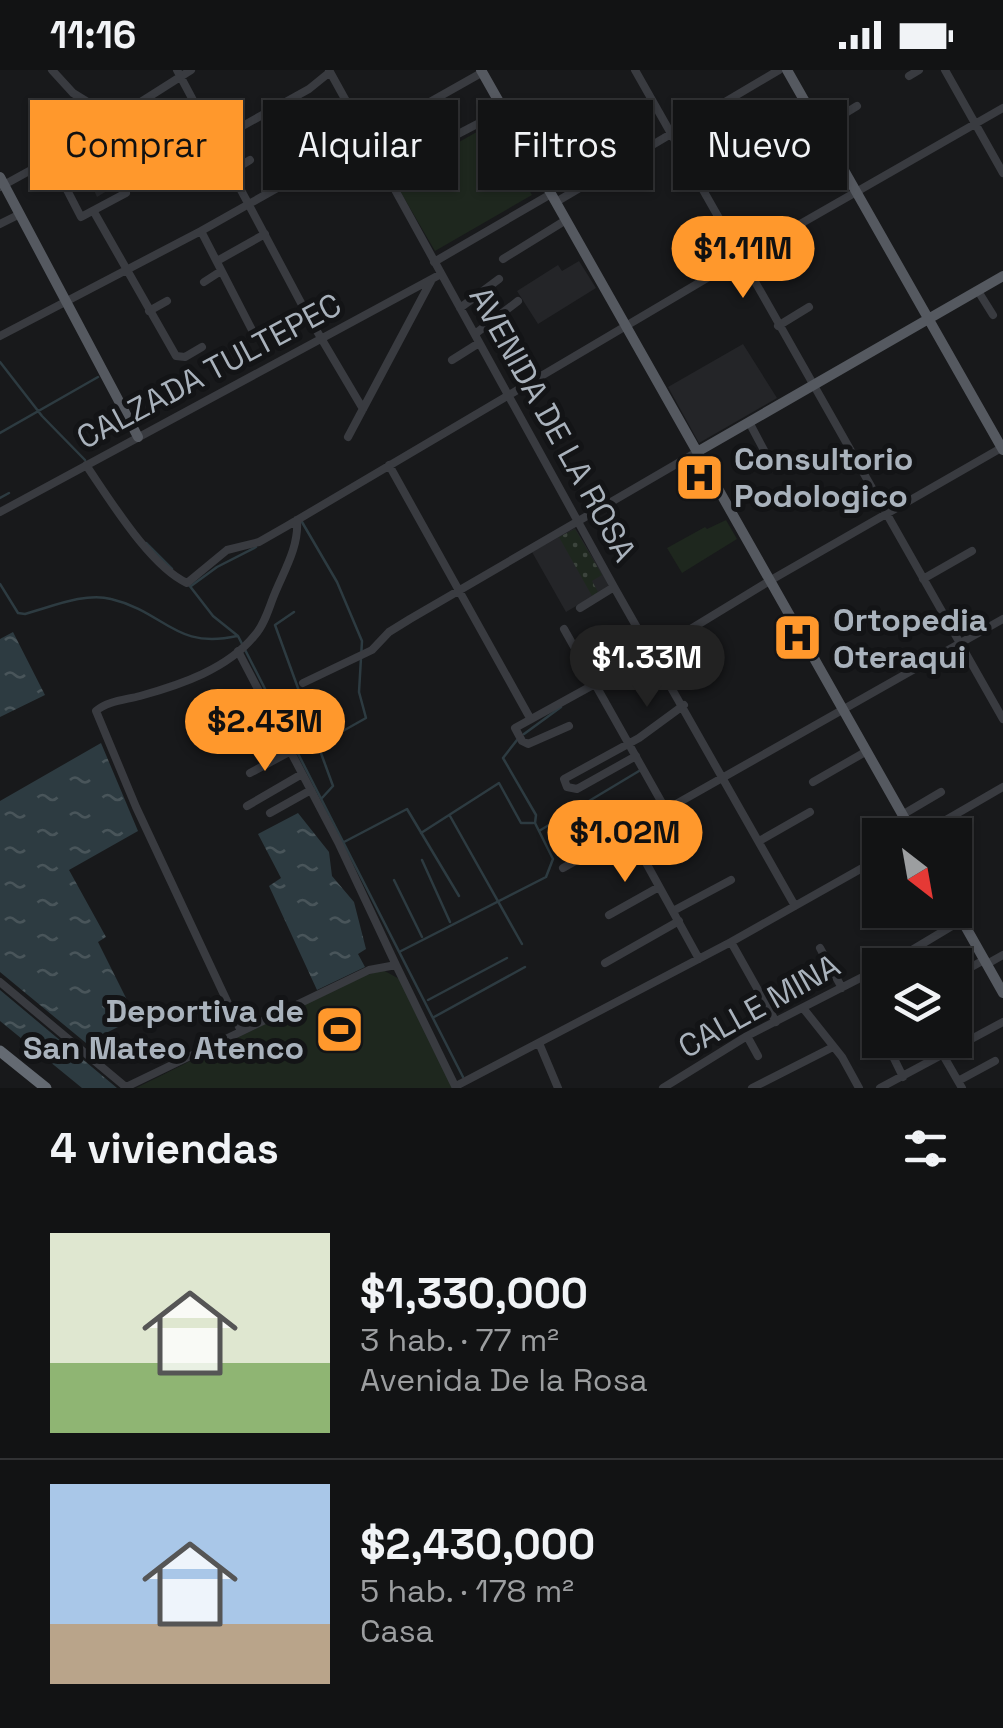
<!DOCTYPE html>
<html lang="es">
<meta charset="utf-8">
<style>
:root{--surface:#121314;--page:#1b1c1d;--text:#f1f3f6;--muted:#9c9ea0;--line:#313234;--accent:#ff982c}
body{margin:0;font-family:"Space Grotesk",sans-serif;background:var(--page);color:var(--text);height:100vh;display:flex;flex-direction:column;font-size:38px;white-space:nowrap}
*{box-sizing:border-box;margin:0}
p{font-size:32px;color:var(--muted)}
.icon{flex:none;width:55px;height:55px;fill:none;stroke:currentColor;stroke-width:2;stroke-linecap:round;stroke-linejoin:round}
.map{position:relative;height:1018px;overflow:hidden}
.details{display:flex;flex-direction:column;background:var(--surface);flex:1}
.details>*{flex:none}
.banner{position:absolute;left:30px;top:30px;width:945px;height:90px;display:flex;gap:20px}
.needle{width:65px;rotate:149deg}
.controls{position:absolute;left:862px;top:748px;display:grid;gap:20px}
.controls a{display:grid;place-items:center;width:110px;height:110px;border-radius:0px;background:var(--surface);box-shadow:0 2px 8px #0004,0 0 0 2px var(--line);font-size:50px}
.price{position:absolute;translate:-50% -85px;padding:0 22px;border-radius:35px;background:var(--accent);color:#111;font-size:32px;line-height:65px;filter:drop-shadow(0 2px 5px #0008)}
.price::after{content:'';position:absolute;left:50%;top:60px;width:30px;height:22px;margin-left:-15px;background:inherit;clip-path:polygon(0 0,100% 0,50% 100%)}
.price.current{background:#222;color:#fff}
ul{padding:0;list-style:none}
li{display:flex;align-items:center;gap:30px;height:250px;padding:0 50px}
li+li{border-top:2px solid var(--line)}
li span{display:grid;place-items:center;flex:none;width:280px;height:200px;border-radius:0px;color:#555}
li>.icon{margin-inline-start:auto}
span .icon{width:120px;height:120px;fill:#fffc;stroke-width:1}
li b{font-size:42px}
h2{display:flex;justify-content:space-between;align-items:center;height:120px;padding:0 50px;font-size:42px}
.tag{padding:0 35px;border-radius:0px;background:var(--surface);box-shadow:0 2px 8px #0004,0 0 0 2px var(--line);font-size:35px;line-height:90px}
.tag.current{background:var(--accent);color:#111}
.status{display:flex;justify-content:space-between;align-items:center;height:70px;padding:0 50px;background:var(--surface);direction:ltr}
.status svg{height:28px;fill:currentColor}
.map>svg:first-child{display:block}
.built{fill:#242528}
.park{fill:#1e271e}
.garden{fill:url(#garden-dots)}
.water{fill:url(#water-ripples)}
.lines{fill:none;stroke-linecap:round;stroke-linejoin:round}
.stream{stroke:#2d3b41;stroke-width:2.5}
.minor{stroke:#393b40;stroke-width:8}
.major{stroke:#555960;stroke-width:10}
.highway{stroke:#646a72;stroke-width:11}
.labels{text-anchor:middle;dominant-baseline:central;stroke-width:10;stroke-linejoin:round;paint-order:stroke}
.street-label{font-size:32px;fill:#a9b2bc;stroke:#131416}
.poi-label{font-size:32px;font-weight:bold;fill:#a9b2bc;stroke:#131416;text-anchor:start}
</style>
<div class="status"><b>11:16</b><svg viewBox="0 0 49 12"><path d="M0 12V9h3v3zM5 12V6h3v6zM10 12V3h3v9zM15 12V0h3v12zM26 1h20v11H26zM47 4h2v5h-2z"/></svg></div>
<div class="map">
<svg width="1003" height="1018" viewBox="0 0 1003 1018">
<defs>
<pattern id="garden-dots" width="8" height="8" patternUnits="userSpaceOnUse" patternTransform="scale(2.5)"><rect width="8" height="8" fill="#1e271e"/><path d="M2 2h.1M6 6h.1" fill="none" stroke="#3c443d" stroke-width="1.8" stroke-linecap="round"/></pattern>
<pattern id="water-ripples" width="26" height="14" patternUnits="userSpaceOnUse" patternTransform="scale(2.5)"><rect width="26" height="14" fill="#2d3b41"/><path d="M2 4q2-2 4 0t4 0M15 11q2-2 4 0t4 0" fill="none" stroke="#49555a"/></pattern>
</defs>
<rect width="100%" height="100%" fill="#18191b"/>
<path class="built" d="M116 53 143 88 119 105 115 116 97 127 75 77Z
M579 191 596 218 538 254 517 221 558 195 562 201Z
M743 274 777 328 699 373 668 317Z
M575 458 610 516 566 542 532 482Z"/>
<path class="park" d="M491 54 532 125 435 181 393 109Z
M726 450 737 469 682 503 667 478 705 457 707 459Z
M383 900 403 911 453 1018H136L360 907Z"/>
<path class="garden" d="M575 459 602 505 592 511 598 522 592 526 559 467Z"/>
<path class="water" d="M13 562 45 625 0 647V569Z
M101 673 138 761 69 800 106 867 98 872 136 948 86 973 0 902V731Z
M298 743 329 782 332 806 354 832 366 879 358 884 365 897 317 920 269 816 281 808 258 764Z
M0 920 117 1018H82L0 951Z"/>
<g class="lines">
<path class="stream" d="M0 292 42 346 85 390
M0 363 98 307
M0 428 9 423
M302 452 337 512 362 571 359 622 366 648 318 675 333 716 322 728
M146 473 172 499
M0 514 18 543 25 544C51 537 85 522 111 529 166 542 174 580 237 566
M189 515 213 546 238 566 463 1007
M191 516 217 497 256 477
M294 542 275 555 318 673
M524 664 561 637
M450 746 522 874
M539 761 639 701
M421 763 499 713 521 753H533
M344 772 407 739 459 826
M422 790 450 852
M394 810 422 867
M401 881 546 807 553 789 535 753 536 745 503 688 517 670
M428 930 507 888
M434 947 525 897"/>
<path class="minor" d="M52 0 73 23 115 49 148 90
M177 0 308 246 363 339
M329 0 614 517 795 836
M635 0 1003 649
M945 0 1003 103
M909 6 919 0
M419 40 432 67 439 74 504 40
M821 58 857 36
M187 87 309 19 330 2
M51 89 81 147 126 123
M232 101 250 90
M0 117 51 89 191 0
M556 132 779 0
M94 142 176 286 185 287 202 277
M0 154 20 144
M201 161 253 262
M503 189 566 150
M217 191 265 164
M434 192 551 124
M204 212 221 201
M978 221 993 245
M460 238 499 209
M149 241 167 231
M778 256 809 237
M475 264 518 231
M0 266 201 161 483 2
M452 290 479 273
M749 352 774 399
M348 367 431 211
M86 395C110 430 150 496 187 513L227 480 259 472 287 456 741 188 1003 38
M389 395 530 648
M0 442 441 204
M923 509 972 481
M580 538 614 517
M564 559 666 740
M238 581 339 774 396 895
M303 613 372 580 389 562 410 549 697 382
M569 656 528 674 522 671 515 658 653 582 771 510 1003 377
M636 686 577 719 567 717 564 709 639 668 684 635
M250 703 291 681
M813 712 867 681
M247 736 302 704
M270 743 311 720
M902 745 941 722
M628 760 699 889
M920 765 1003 717
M761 770 810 742
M563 798 1003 549
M673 841 731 810
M609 845 659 817
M731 872 776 952
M820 878 842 918
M605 893 679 851
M987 894 1003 885
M887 895 962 850
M955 906 984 890
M0 912 127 1018
M803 938 842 987 859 1018
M241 961 136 737 96 641C107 631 125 630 140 626 180 615 228 599 255 565 265 554 269 537 275 523 285 499 299 476 297 450
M747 966 758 986
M885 970 903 1007
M539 973 558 1018
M943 985 962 1018
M958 1011 995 991
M456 1016 731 872 880 788
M126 1017 369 900 396 895 456 1018
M663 1018 747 966 880 898
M752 1018 833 977
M880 1018 1003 952"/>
<path class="major" d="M481 0 914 765
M787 0 1003 380
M0 107 138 367
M697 382 1003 206
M955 838 1003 923"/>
<path class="highway" d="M0 981 46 1018"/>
</g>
<defs>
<symbol id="hospital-square" viewBox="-11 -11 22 22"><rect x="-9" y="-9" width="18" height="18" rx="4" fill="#ff982c" stroke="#131416"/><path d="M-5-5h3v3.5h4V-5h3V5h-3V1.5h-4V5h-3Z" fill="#111"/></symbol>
<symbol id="stadium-square" viewBox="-11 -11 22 22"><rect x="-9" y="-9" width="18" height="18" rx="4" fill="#ff982c" stroke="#131416"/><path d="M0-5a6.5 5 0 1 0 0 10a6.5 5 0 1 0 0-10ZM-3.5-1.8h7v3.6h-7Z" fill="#111"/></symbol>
</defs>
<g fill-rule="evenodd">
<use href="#hospital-square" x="672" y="380" width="55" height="55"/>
<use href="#hospital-square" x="770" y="540" width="55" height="55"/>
<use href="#stadium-square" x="312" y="932" width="55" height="55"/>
</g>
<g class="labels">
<g class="street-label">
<text transform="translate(209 301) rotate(-28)">CALZADA TULTEPEC</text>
<text transform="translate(553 354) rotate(61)">AVENIDA DE LA ROSA</text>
<text transform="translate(759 936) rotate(-29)">CALLE MINA</text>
</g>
<g class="poi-label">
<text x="734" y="389">Consultorio<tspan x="734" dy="37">Podologico</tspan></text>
<text x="833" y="550">Ortopedia<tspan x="833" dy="37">Oteraqui</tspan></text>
<text x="304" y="941" text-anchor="end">Deportiva de<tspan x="304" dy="37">San Mateo Atenco</tspan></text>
</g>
</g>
</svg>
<div class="controls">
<a><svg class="needle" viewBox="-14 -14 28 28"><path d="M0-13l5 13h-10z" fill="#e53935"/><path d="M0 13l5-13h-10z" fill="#9c9ea0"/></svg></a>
<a><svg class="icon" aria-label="layers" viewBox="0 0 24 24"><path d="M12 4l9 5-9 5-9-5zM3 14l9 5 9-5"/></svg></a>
</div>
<b class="price" style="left:743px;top:231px">$1.11M</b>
<b class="price current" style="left:647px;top:640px">$1.33M</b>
<b class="price" style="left:265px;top:704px">$2.43M</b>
<b class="price" style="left:625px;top:815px">$1.02M</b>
<div class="banner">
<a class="tag current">Comprar</a>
<a class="tag">Alquilar</a>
<a class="tag">Filtros</a>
<a class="tag">Nuevo</a>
</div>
</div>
<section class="details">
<h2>4 viviendas<svg class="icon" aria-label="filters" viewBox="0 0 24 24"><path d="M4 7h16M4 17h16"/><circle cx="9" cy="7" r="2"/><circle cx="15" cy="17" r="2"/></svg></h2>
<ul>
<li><span style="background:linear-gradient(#dfe7d0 65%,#8fb573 0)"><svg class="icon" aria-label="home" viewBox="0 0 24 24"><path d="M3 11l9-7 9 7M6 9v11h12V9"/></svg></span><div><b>$1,330,000</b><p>3 hab. · 77 m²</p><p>Avenida De la Rosa</p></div></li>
<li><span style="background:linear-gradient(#a9c7e8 70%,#b9a48a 0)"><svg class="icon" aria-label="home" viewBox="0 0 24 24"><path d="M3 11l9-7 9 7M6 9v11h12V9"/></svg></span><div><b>$2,430,000</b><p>5 hab. · 178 m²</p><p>Casa</p></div></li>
</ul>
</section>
